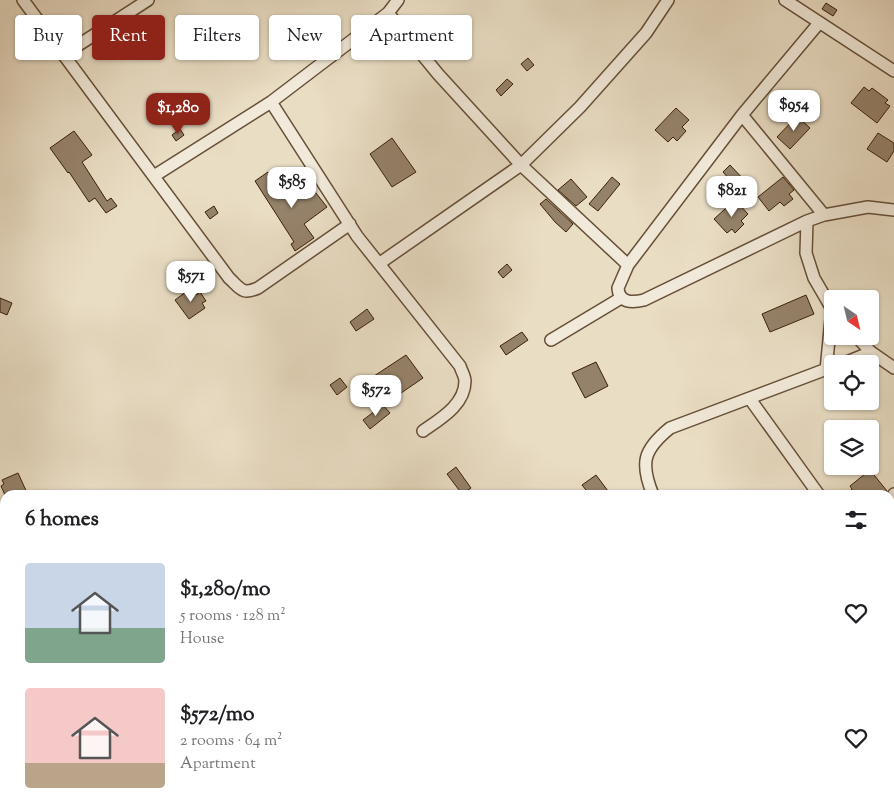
<!DOCTYPE html>
<meta charset="utf-8">
<style>
:root{--surface:#fff;--page:#f6f6f6;--text:#202124;--muted:#757577;--accent:#8f2418}
body{margin:0;font-family:"Sorts Mill Goudy",serif;background:var(--page);color:var(--text);height:100vh;display:flex;flex-direction:column;font-size:19px;white-space:nowrap}
*{box-sizing:border-box;margin:0}
p{font-size:16px;color:var(--muted)}
.icon{flex:none;width:28px;height:28px;fill:none;stroke:currentColor;stroke-width:2;stroke-linecap:round;stroke-linejoin:round}
.map{position:relative;flex:1;overflow:hidden}
.sheet{position:absolute;left:0px;top:490px;width:895px;height:321px;display:flex;flex-direction:column;background:var(--surface);border-radius:15px 15px 0 0;box-shadow:0 1px 4px #0004}
.sheet>*{flex:none}
.guide{position:absolute;left:15px;top:15px;width:500px;height:45px;display:flex;gap:10px}
.needle{width:32px;rotate:145deg}
.buttons{position:absolute;left:824px;top:290px;display:grid;gap:10px}
.buttons a{display:grid;place-items:center;width:55px;height:55px;border-radius:5px;background:var(--surface);box-shadow:0 1px 4px #0004;font-size:25px}
.price{position:absolute;translate:-50% -42px;padding:0 11px;border-radius:10px;background:#fff;color:#222;font-size:16px;line-height:32px;filter:drop-shadow(0 1px 2px #0008)}
.price::after{content:'';position:absolute;left:50%;top:30px;width:15px;height:11px;margin-left:-8px;background:inherit;clip-path:polygon(0 0,100% 0,50% 100%)}
.price.selected{background:var(--accent);color:#fff}
ul{padding:0;list-style:none}
li{display:flex;align-items:center;gap:15px;height:125px;padding:0 25px}
li span{display:grid;place-items:center;flex:none;width:140px;height:100px;border-radius:5px;color:#555}
li>.icon{margin-inline-start:auto}
span .icon{width:60px;height:60px;fill:#fffc;stroke-width:1}
li b{font-size:21px}
h2{display:flex;justify-content:space-between;align-items:center;height:60px;padding:0 25px;font-size:21px}
.chip{padding:0 18px;border-radius:5px;background:var(--surface);box-shadow:0 1px 4px #0004;font-size:18px;line-height:45px}
.chip.selected{background:var(--accent);color:#fff}
.map>svg:first-child{display:block}
.building{fill:#95826a;stroke:#3a1f08}
.lines{fill:none;stroke-linecap:round;stroke-linejoin:round}
.minor-casing{stroke:#664e37;stroke-width:14}
.minor{stroke:#f1e9d9;stroke-width:11}
</style>
<div class="map">
<svg width="894" height="811" viewBox="0 0 894 811">
<rect width="100%" height="100%" fill="#e9ddc4"/>
<filter id="stains"><feTurbulence type="fractalNoise" baseFrequency=".004" numOctaves="4"/><feColorMatrix values="0 0 0 0 .2 0 0 0 0 .09 0 0 0 0 .02 0 0 0 .5 -.17"/></filter>
<radialGradient id="worn" r=".72"><stop offset=".6" stop-color="#630" stop-opacity="0"/><stop offset="1" stop-color="#630" stop-opacity=".3"/></radialGradient>
<path class="building" d="M826 3 837 10 833 16 822 9Z
M528 58 534 65 527 71 521 64Z
M507 79 513 84 501 96 496 90Z
M864 87 869 91 872 88 888 100 885 103 890 106 877 123 851 103Z
M676 108 689 120 682 127 686 131 677 141 673 137 668 142 655 130Z
M797 116 810 128 790 149 777 137Z
M180 129 184 135 176 141 172 135Z
M74 131 92 155 82 162 107 201 111 198 117 206 106 213 95 198 89 202 69 172 68 173 50 148Z
M878 133 894 143V151L887 162 867 149Z
M392 138 416 172 392 187 370 154Z
M730 165 748 184 740 191 723 172Z
M268 172 272 178 274 177 292 203 312 188 327 207 304 224 314 238 295 251 291 244 294 242 255 181Z
M612 177 620 184 598 211 589 204Z
M783 177 794 190 789 194 793 199 784 206 780 202 769 211 758 197Z
M571 179 587 197 576 206 558 190Z
M546 199 573 224 566 232 555 222 540 204Z
M735 200 748 214 741 221 744 224 735 233 732 229 727 233 714 219Z
M214 206 218 213 210 219 205 212Z
M507 264 512 270 503 278 498 272Z
M191 288 196 295 200 292 206 301 202 303 205 308 189 319 175 300Z
M806 295 814 314 770 332 762 314Z
M0 298 12 303 7 315 0 312Z
M367 309 374 319 356 331 350 322Z
M522 332 528 340 506 355 500 346Z
M406 355 423 378 385 404 368 380Z
M596 362 608 386 585 398 572 373Z
M340 378 347 387 337 395 330 385Z
M383 405 390 413 370 429 363 420Z
M456 467 471 488 462 494 447 474Z
M870 470 887 491 886 495H846L852 489 850 486Z
M18 473 28 495H5L1 486 4 484 2 480Z
M596 475 611 495H590L582 485Z"/>
<g class="lines">
<defs>
<path id="minor" d="M23 0 229 278C241 289 242 295 258 288L350 224
M785 0 894 71
M388 13 438 74 521 165 628 265
M819 23 742 115 628 265 618 288C619 303 632 303 644 300L807 221 824 215 868 207 894 210
M63 55 148 0
M271 102 357 236 460 366C461 370 465 376 465 381 465 405 440 419 423 431
M742 115 824 215
M154 176 271 102 388 13 398 0
M807 221 806 253 814 278 832 309
M380 263 521 165 580 107 646 33 668 0
M856 336 871 352 894 368
M551 340 621 298
M842 364 871 352
M826 370 832 309
M750 399 819 495
M653 495C640 463 643 450 670 428L832 367
M890 506 894 494
M0 547 5 554
M890 594 894 600
M0 737 5 734
M890 758 894 760
M184 806 187 811
M342 806 345 811
M308 811 315 806
M453 811 460 806"/>
</defs>
<use href="#minor" class="minor-casing"/>
<use href="#minor" class="minor"/>
</g>
<rect width="100%" height="100%" filter="url(#stains)"/>
<rect width="100%" height="100%" fill="url(#worn)"/>
</svg>
<div class="buttons">
<a><svg class="needle" viewBox="-14 -14 28 28"><path d="M0-13l5 13h-10z" fill="#e53935"/><path d="M0 13l5-13h-10z" fill="#757577"/></svg></a>
<a><svg class="icon" aria-label="locate" viewBox="0 0 24 24"><circle cx="12" cy="12" r="6"/><path d="M12 2v4M12 18v4M2 12h4M18 12h4"/></svg></a>
<a><svg class="icon" aria-label="layers" viewBox="0 0 24 24"><path d="M12 4l9 5-9 5-9-5zM3 14l9 5 9-5"/></svg></a>
</div>
<b class="price" style="left:794px;top:132px">$954</b>
<b class="price selected" style="left:178px;top:135px">$1,280</b>
<b class="price" style="left:292px;top:209px">$585</b>
<b class="price" style="left:732px;top:218px">$821</b>
<b class="price" style="left:191px;top:303px">$571</b>
<b class="price" style="left:376px;top:417px">$572</b>
<div class="guide">
<a class="chip">Buy</a>
<a class="chip selected">Rent</a>
<a class="chip">Filters</a>
<a class="chip">New</a>
<a class="chip">Apartment</a>
</div>
<section class="sheet">
<h2>6 homes<svg class="icon" aria-label="filters" viewBox="0 0 24 24"><path d="M4 7h16M4 17h16"/><circle cx="9" cy="7" r="2"/><circle cx="15" cy="17" r="2"/></svg></h2>
<ul>
<li><span style="background:linear-gradient(#c9d6e8 65%,#7fa58c 0)"><svg class="icon" aria-label="home" viewBox="0 0 24 24"><path d="M3 11l9-7 9 7M6 9v11h12V9"/></svg></span><div><b>$1,280/mo</b><p>5 rooms · 128 m²</p><p>House</p></div><svg class="icon" aria-label="heart" viewBox="0 0 24 24"><path d="M12 20l-8-8c-3-5 5-10 8-4 3-6 11-1 8 4z"/></svg></li>
<li><span style="background:linear-gradient(#f6c9c9 75%,#b9a48a 0)"><svg class="icon" aria-label="home" viewBox="0 0 24 24"><path d="M3 11l9-7 9 7M6 9v11h12V9"/></svg></span><div><b>$572/mo</b><p>2 rooms · 64 m²</p><p>Apartment</p></div><svg class="icon" aria-label="heart" viewBox="0 0 24 24"><path d="M12 20l-8-8c-3-5 5-10 8-4 3-6 11-1 8 4z"/></svg></li>
</ul>
</section>
</div>
